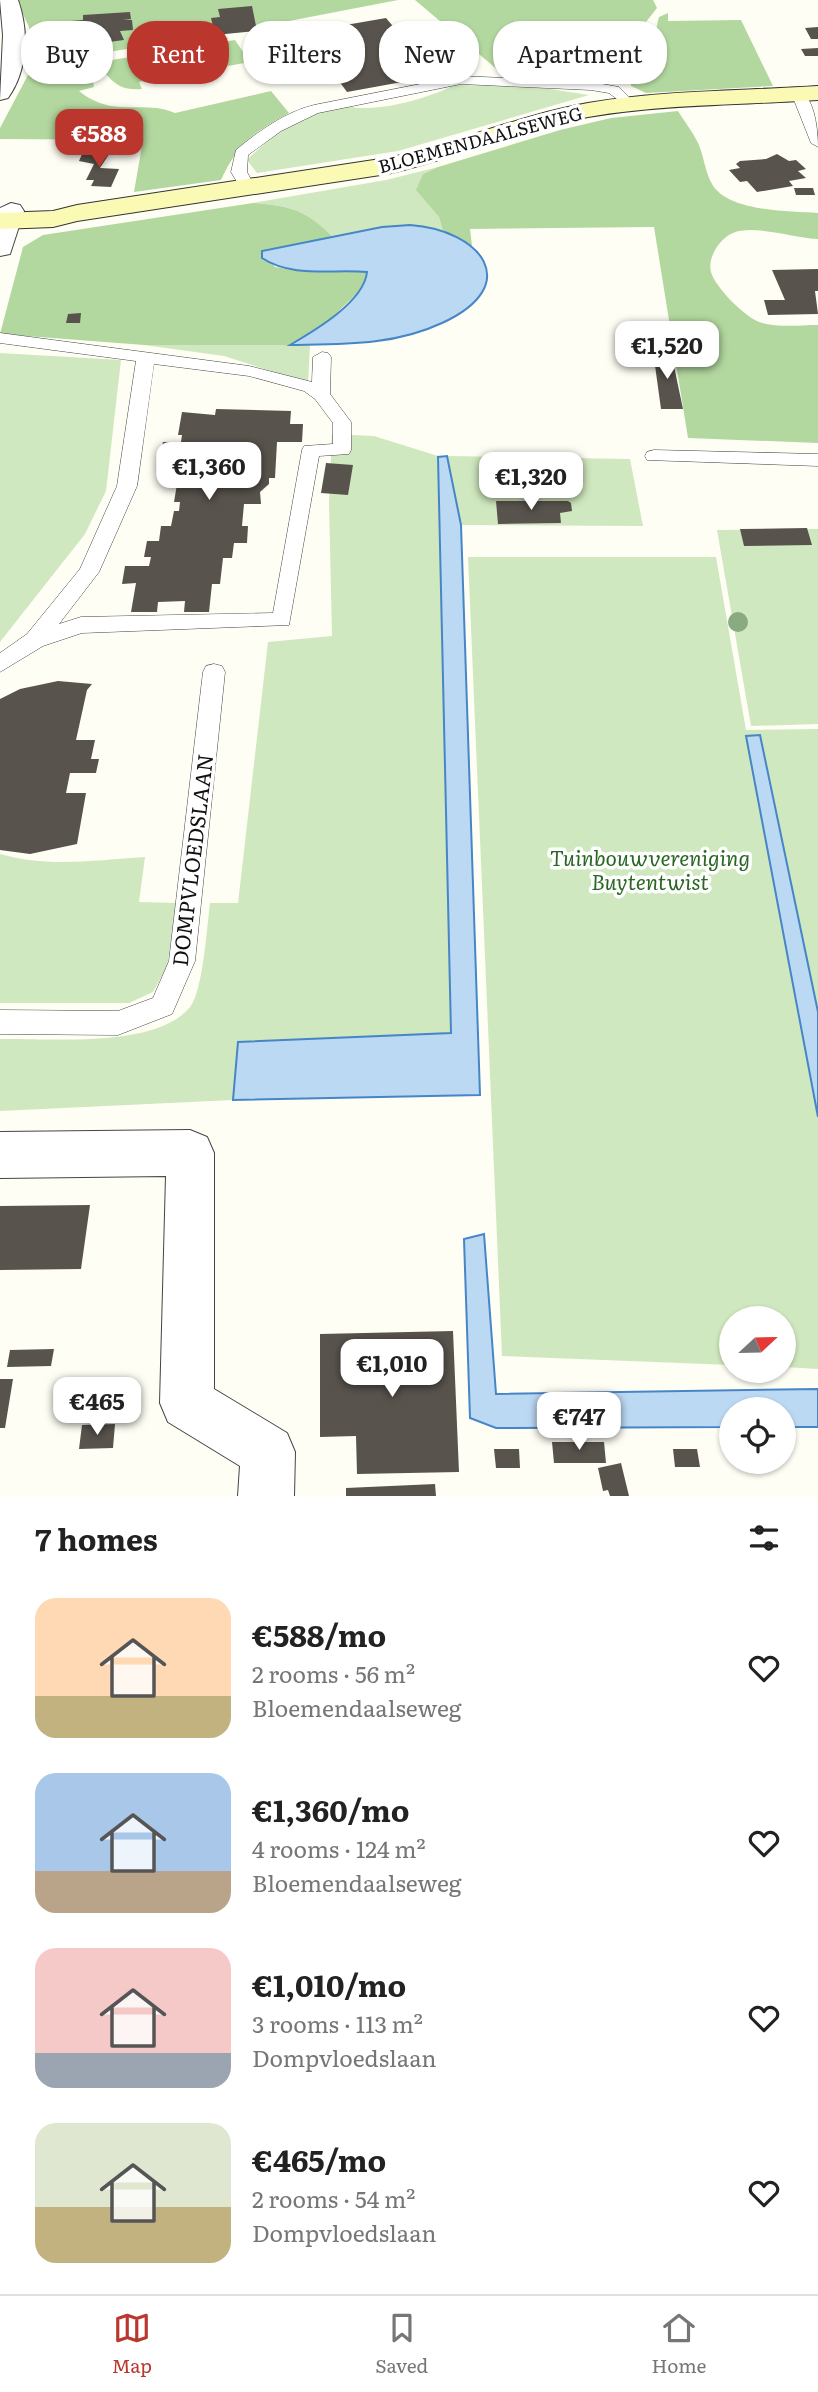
<!DOCTYPE html>
<meta charset="utf-8">
<style>
:root{--surface:#fff;--page:#f2f2f2;--text:#222;--muted:#767676;--line:#e0e0e0;--accent:#bb372e}
body{margin:0;font-family:Literata,serif;background:var(--page);color:var(--text);height:100vh;display:flex;flex-direction:column;font-size:26px;white-space:nowrap}
*{box-sizing:border-box;margin:0}
p{font-size:23px;color:var(--muted)}
.icon{flex:none;width:38px;height:38px;fill:none;stroke:currentColor;stroke-width:2;stroke-linecap:round;stroke-linejoin:round}
.map{position:relative;height:1496px;overflow:hidden}
.drawer{display:flex;flex-direction:column;background:var(--surface);flex:1}
.drawer>*{flex:none}
.banner{position:absolute;left:21px;top:21px;width:777px;height:63px;display:flex;gap:14px}
.needle{width:46px;rotate:68deg}
.tools{position:absolute;left:719px;top:1306px;display:grid;gap:14px}
.tools a{display:grid;place-items:center;width:77px;height:77px;border-radius:50%;background:var(--surface);box-shadow:0 2px 5px #0004;font-size:35px}
.price{position:absolute;translate:-50% -60px;padding:0 16px;border-radius:14px;background:#fff;color:#222;font-size:23px;line-height:46px;filter:drop-shadow(0 2px 4px #0008)}
.price::after{content:'';position:absolute;left:50%;top:42px;width:21px;height:16px;margin-left:-10px;background:inherit;clip-path:polygon(0 0,100% 0,50% 100%)}
.price.on{background:var(--accent);color:#fff}
ul{padding:0;list-style:none}
li{display:flex;align-items:center;gap:21px;height:175px;padding:0 35px}
li span{display:grid;place-items:center;flex:none;width:196px;height:140px;border-radius:21px;color:#555}
li>.icon{margin-inline-start:auto}
span .icon{width:84px;height:84px;fill:#fffc;stroke-width:1}
li b{font-size:30px}
h2{display:flex;justify-content:space-between;align-items:center;height:84px;padding:0 35px;font-size:30px}
.tag{padding:0 24px;border-radius:28px;background:var(--surface);box-shadow:0 2px 5px #0004;font-size:24px;line-height:63px}
.tag.on{background:var(--accent);color:#fff}
.tab-bar{display:flex;justify-content:space-around;align-items:center;height:98px;border-top:2px solid var(--line);background:var(--surface);font-size:19px;color:var(--muted)}
.tab-bar a{display:grid;justify-items:center;gap:4px}
.tab-bar .on{color:var(--accent)}
.map>svg:first-child{display:block}
.green{fill:#d0e8bf}
.forest{fill:#b3d89f}
.water{fill:#bcd9f4;stroke:#4686c7;stroke-width:2}
.building{fill:#59534d}
.lines{fill:none;stroke-linecap:round;stroke-linejoin:round}
.lane-casing{stroke:#444;stroke-width:1}
.street-casing{stroke:#444;stroke-width:2}
.secondary-casing{stroke:#333;stroke-width:2}
.lane{fill:#fff;fill-rule:evenodd}
.street{fill:#fff;fill-rule:evenodd}
.secondary{fill:#fbfab4;fill-rule:evenodd}
.tree{fill:#89ab82}
.labels{text-anchor:middle;dominant-baseline:central;stroke-width:7;stroke-linejoin:round;paint-order:stroke}
.far-street-label{font-size:18px;fill:#111;stroke:#fff}
.park-label{font-size:21px;font-style:italic;fill:#2a6723;stroke:#fff}
.street-label{font-size:21px;fill:#111;stroke:#fff}
</style>
<div class="map">
<svg width="818" height="1496" viewBox="0 0 818 1496">
<rect width="100%" height="100%" fill="#fefef5"/>
<path class="green" d="M455 85 530 86 589 95 398 151 257 173 247 160C273 134 306 110 345 106 350 106 355 108 360 108 390 109 428 98 455 85Z
M438 167 423 174 417 190 439 217 443 232C408 218 369 230 333 237 306 210 291 206 253 203L386 180Z
M144 345H310L308 383 224 356Z
M0 353 121 360 106 491 85 534 0 642Z
M332 434 374 436 438 456 451 1033 238 1042 233 1100 0 1111V1039C50 1038 156 1049 190 1007 203 991 207 926 210 903H238L268 642 332 636 329 502Z
M447 456 630 459 643 526 461 525Z
M818 529V724L751 726 717 530Z
M468 557H716L746 730 818 729V1369L784 1367V1318H732L731 1365 502 1356Z
M0 854C49 868 95 860 145 857L139 902 177 903 167 967 153 992 129 1003H0Z"/>
<path class="forest" d="M16 0H398L216 35 38 63 31 62 29 27Z
M415 0H653L657 8 646 22V64L607 83 560 75 499 71Z
M668 13V21L741 20 773 86 646 93 631 86V82C679 61 648 52 659 17Z
M235 40 250 62 139 82 142 89C125 90 117 87 106 74L105 67 112 60Z
M74 66 91 71 94 87 79 91C114 119 142 99 175 113L271 91 289 113C253 133 239 142 221 180L134 192 143 140 0 139V128L28 75Z
M678 111C684 121 693 132 698 143 704 156 705 172 712 184 728 212 789 211 818 213V239C794 238 753 224 733 233 720 238 707 258 711 272 715 287 744 316 759 322 776 328 800 325 818 325V443L688 438 654 227 470 229 472 246 443 232 439 217 416 190 423 174 438 167 560 130 611 118Z
M253 203C291 206 306 210 333 237L263 251 275 267 299 271 367 272 366 285 325 324 290 345H144L0 334 23 247 43 235Z"/>
<path class="water" d="M410 225C481 230 525 285 442 323 393 346 342 344 290 345 314 331 364 302 367 272 332 269 292 278 262 258V251L382 227Z
M447 456 461 525 480 1095 233 1100 238 1042 451 1033 438 457Z
M760 735 818 1012V1117L746 736Z
M484 1234 496 1394 818 1389V1427H784V1409H732L731 1427 496 1428 470 1418 464 1239Z"/>
<path class="building" d="M252 6 257 31 215 35 211 18 220 17 218 9Z
M130 12 131 19H123L132 20 133 30 120 31 124 40 86 45 82 31 71 32V21L83 20V15Z
M386 18 419 57 414 58 417 62 401 65 413 80 347 92 336 77 318 80 315 76 311 77 282 36Z
M818 27V39H811L805 28Z
M818 48V56H805L801 49Z
M111 151 100 168 119 169 111 187 91 186 94 180H86L94 164 79 161 83 152Z
M777 154 789 161 796 160 806 169 798 171 806 178 789 181 793 186 757 192 747 181 740 182 729 170 740 168 736 164 740 161 766 159Z
M794 188H813L815 195H796Z
M818 269V291H815L818 314 768 315 764 300H785L772 270Z
M81 313 80 323H66L68 314Z
M653 351 671 352 683 409H661Z
M216 409 291 411 290 424H303L302 442H277L275 478H269V484L260 492 261 504H244L242 526H248L247 543H234L232 558H223L220 584H212L209 612H184L185 601 158 602 157 612H131L136 583 122 584 125 566H149L151 557H144L147 541H159L161 526H171L174 511H179L180 502H174L178 478 157 479 159 463H170L171 456H160L163 442H181L182 435H178L182 412 215 415Z
M326 463 353 465 348 495 321 493Z
M496 501H568L571 503 572 511 560 513 561 523 498 524Z
M807 528 812 545 744 546 740 529Z
M58 681 92 684 87 690 76 740H95L91 759H99L96 773H70L66 793H86L77 844 30 854 0 850V699L20 689Z
M90 1205 81 1269 0 1270V1206Z
M453 1331 459 1472 357 1474 356 1436 320 1437V1334Z
M54 1349 51 1366 7 1367 10 1350Z
M0 1379H13L5 1428H0Z
M115 1424 113 1448 79 1449 82 1425Z
M552 1442H604L606 1463H554Z
M494 1449H519L520 1468H496Z
M673 1449H697L700 1467H675Z
M621 1463 629 1496H610L608 1490 603 1491 598 1468Z
M435 1484 436 1496H346V1488Z"/>
<g class="lines">
<defs>
<path id="lane" d="M461 76 591 82 619 87 637 105 630 109 609 93 591 90 461 84 318 113 281 131 248 155 247 172 256 189 253 192H243L231 172 236 150C259 131 285 112 314 105Z
M799 91C815 96 818 132 818 147L811 143 792 95Z
M0 333 249 366 312 382 313 357 322 352 328 353 331 357 330 394 351 422V450L349 454 319 456 289 625 82 633 43 646 0 672V653L27 634 80 569 117 486 136 361 0 343ZM154 364 249 376 304 391 315 399 333 423V444L304 446 302 450 273 613 81 617 59 624 99 572 137 486Z
M654 450 818 454V466L647 460 645 456 647 452Z
M214 664 222 666 225 672 195 961 172 1014 118 1035 0 1034V1010L118 1011 153 998 169 961 203 672 206 666Z"/>
<path id="street" d="M0 0H18C29 31 28 70 8 98L0 100 3 35Z
M11 203 20 205 24 211 10 254 0 256V208Z
M190 1130 207 1137 214 1153V1389L287 1433 295 1452 294 1496H238L240 1466 168 1422 160 1403 166 1176 0 1178V1132Z"/>
<path id="secondary" d="M818 86V100C742 105 663 104 588 117 519 130 455 159 387 174L77 221 53 227 0 229V213L53 211 77 205 387 158C455 144 519 115 588 103 663 90 742 91 818 86Z"/>
</defs>
<use href="#lane" class="lane-casing"/>
<use href="#street" class="street-casing"/>
<use href="#secondary" class="secondary-casing"/>
<use href="#lane" class="lane"/>
<use href="#street" class="street"/>
<use href="#secondary" class="secondary"/>
</g>
<circle class="tree" cx="738" cy="622" r="10"/>
<g class="labels">
<g class="far-street-label">
<text transform="translate(480 139) rotate(-15)">BLOEMENDAALSEWEG</text>
</g>
<g class="park-label">
<text x="650" y="856">Tuinbouwvereniging<tspan x="650" dy="24">Buytentwist</tspan></text>
</g>
<g class="street-label">
<text transform="translate(191 860) rotate(-83)">DOMPVLOEDSLAAN</text>
</g>
</g>
</svg>
<div class="tools">
<a><svg class="needle" viewBox="-14 -14 28 28"><path d="M0-13l5 13h-10z" fill="#e53935"/><path d="M0 13l5-13h-10z" fill="#767676"/></svg></a>
<a><svg class="icon" aria-label="locate" viewBox="0 0 24 24"><circle cx="12" cy="12" r="6"/><path d="M12 2v4M12 18v4M2 12h4M18 12h4"/></svg></a>
</div>
<b class="price on" style="left:99px;top:169px">€588</b>
<b class="price" style="left:667px;top:381px">€1,520</b>
<b class="price" style="left:209px;top:502px">€1,360</b>
<b class="price" style="left:531px;top:512px">€1,320</b>
<b class="price" style="left:392px;top:1399px">€1,010</b>
<b class="price" style="left:97px;top:1437px">€465</b>
<b class="price" style="left:579px;top:1452px">€747</b>
<div class="banner">
<a class="tag">Buy</a>
<a class="tag on">Rent</a>
<a class="tag">Filters</a>
<a class="tag">New</a>
<a class="tag">Apartment</a>
</div>
</div>
<section class="drawer">
<h2>7 homes<svg class="icon" aria-label="filters" viewBox="0 0 24 24"><path d="M4 7h16M4 17h16"/><circle cx="9" cy="7" r="2"/><circle cx="15" cy="17" r="2"/></svg></h2>
<ul>
<li><span style="background:linear-gradient(#ffd9b3 70%,#c2b280 0)"><svg class="icon" aria-label="home" viewBox="0 0 24 24"><path d="M3 11l9-7 9 7M6 9v11h12V9"/></svg></span><div><b>€588/mo</b><p>2 rooms · 56 m²</p><p>Bloemendaalseweg</p></div><svg class="icon" aria-label="heart" viewBox="0 0 24 24"><path d="M12 20l-8-8c-3-5 5-10 8-4 3-6 11-1 8 4z"/></svg></li>
<li><span style="background:linear-gradient(#a9c7e8 70%,#b9a48a 0)"><svg class="icon" aria-label="home" viewBox="0 0 24 24"><path d="M3 11l9-7 9 7M6 9v11h12V9"/></svg></span><div><b>€1,360/mo</b><p>4 rooms · 124 m²</p><p>Bloemendaalseweg</p></div><svg class="icon" aria-label="heart" viewBox="0 0 24 24"><path d="M12 20l-8-8c-3-5 5-10 8-4 3-6 11-1 8 4z"/></svg></li>
<li><span style="background:linear-gradient(#f6c9c9 75%,#9aa5b1 0)"><svg class="icon" aria-label="home" viewBox="0 0 24 24"><path d="M3 11l9-7 9 7M6 9v11h12V9"/></svg></span><div><b>€1,010/mo</b><p>3 rooms · 113 m²</p><p>Dompvloedslaan</p></div><svg class="icon" aria-label="heart" viewBox="0 0 24 24"><path d="M12 20l-8-8c-3-5 5-10 8-4 3-6 11-1 8 4z"/></svg></li>
<li><span style="background:linear-gradient(#dfe7d0 60%,#c2b280 0)"><svg class="icon" aria-label="home" viewBox="0 0 24 24"><path d="M3 11l9-7 9 7M6 9v11h12V9"/></svg></span><div><b>€465/mo</b><p>2 rooms · 54 m²</p><p>Dompvloedslaan</p></div><svg class="icon" aria-label="heart" viewBox="0 0 24 24"><path d="M12 20l-8-8c-3-5 5-10 8-4 3-6 11-1 8 4z"/></svg></li>
</ul>
</section>
<nav class="tab-bar">
<a class="on"><svg class="icon" aria-label="map" viewBox="0 0 24 24"><path d="M3 6l6-2 6 2 6-2v14l-6 2-6-2-6 2zM9 4v14M15 6v14"/></svg>Map</a>
<a><svg class="icon" aria-label="saved" viewBox="0 0 24 24"><path d="M7 4h10v16l-5-4-5 4z"/></svg>Saved</a>
<a><svg class="icon" aria-label="home" viewBox="0 0 24 24"><path d="M3 11l9-7 9 7M6 9v11h12V9"/></svg>Home</a>
</nav>
